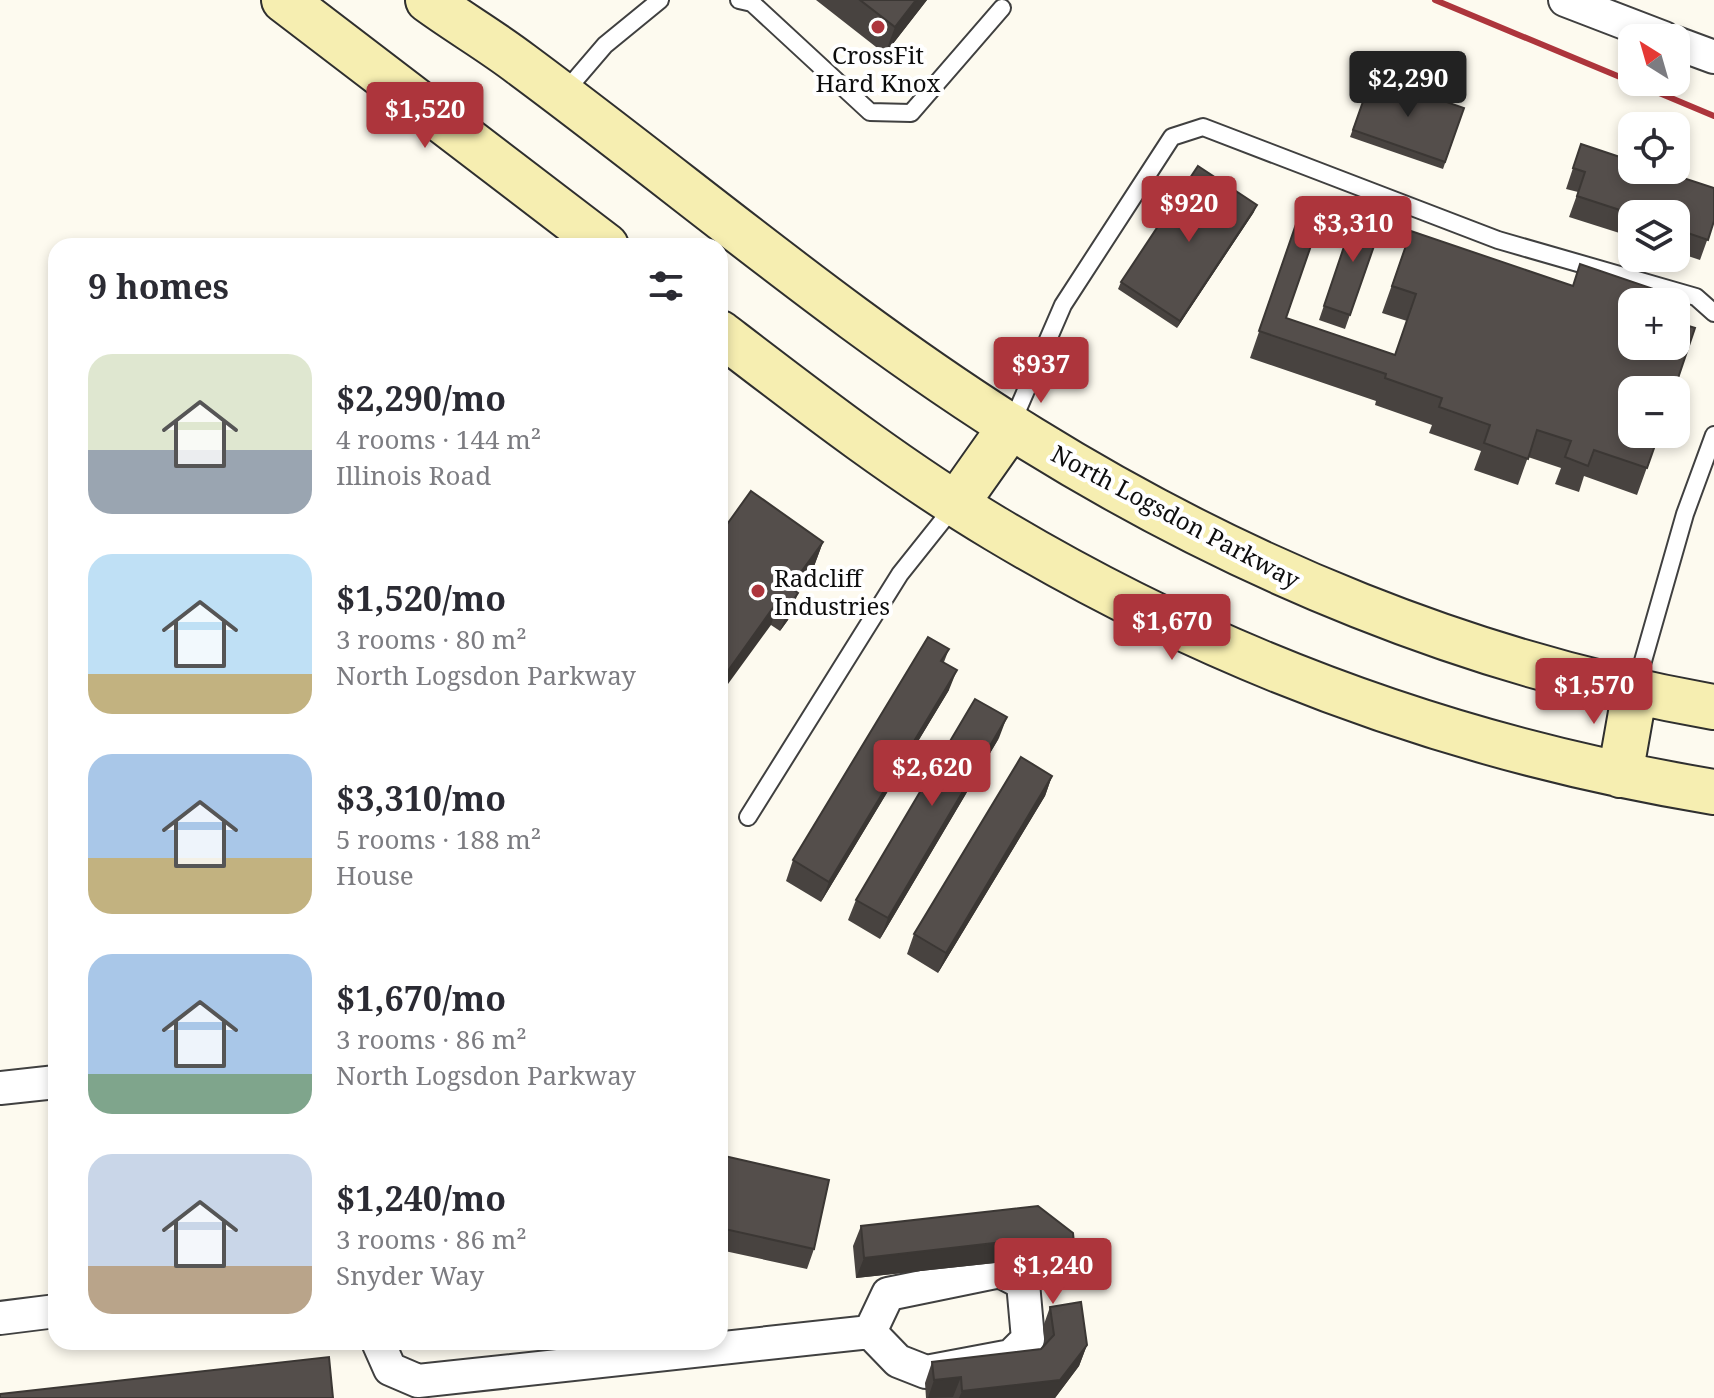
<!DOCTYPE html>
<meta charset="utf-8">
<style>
:root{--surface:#fff;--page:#f2f2f3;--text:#2b2b33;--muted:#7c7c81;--accent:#ad353c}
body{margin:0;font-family:"Noto Serif",serif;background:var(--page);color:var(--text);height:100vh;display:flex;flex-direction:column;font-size:30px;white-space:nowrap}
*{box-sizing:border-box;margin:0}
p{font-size:26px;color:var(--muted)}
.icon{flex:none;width:44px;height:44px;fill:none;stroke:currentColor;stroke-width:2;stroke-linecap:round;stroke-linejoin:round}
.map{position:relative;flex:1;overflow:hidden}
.drawer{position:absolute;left:48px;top:238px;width:680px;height:1112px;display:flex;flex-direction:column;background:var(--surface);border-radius:24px;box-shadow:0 4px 12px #0003}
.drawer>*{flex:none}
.needle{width:52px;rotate:323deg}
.fabs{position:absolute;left:1618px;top:24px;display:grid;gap:16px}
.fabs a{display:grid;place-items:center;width:72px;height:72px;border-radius:16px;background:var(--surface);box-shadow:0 4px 12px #0003;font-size:40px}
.price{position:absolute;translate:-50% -68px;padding:0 18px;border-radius:8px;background:var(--accent);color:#fff;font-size:26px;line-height:52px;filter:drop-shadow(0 2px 4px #0008)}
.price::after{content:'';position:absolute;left:50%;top:48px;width:24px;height:18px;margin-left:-12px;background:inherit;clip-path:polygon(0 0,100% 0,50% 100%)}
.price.selected{background:#222;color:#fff}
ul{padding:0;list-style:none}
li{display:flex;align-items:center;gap:24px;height:200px;padding:0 40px}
li span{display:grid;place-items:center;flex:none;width:224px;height:160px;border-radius:24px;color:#555}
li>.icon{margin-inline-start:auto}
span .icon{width:96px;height:96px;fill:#fffc;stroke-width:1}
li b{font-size:34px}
h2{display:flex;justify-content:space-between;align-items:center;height:96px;padding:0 40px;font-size:34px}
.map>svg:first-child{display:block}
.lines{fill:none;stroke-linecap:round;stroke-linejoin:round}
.service-casing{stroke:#404040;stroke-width:20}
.minor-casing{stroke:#404040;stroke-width:36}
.secondary-casing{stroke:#2f2f2f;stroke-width:48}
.service{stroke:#fff;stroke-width:16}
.minor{stroke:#fff;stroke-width:32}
.secondary{stroke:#f6eeb1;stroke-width:44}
.rail{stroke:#ad353c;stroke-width:6}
.wall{fill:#484340}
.shaded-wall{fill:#3b3734}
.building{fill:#544e4b;stroke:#3b3734;stroke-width:2}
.poi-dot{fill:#ad353c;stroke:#fff;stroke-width:3}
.labels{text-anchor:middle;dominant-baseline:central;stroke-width:8;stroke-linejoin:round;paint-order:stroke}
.poi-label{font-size:24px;fill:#0d0d0d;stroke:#fff}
.street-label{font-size:24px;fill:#0d0d0d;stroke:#fff}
</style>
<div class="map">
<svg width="1714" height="1398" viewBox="0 0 1714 1398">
<rect width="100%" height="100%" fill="#fdfaef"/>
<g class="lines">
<defs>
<path id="service" d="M739 0 752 3 870 112 911 113 1002 8
M563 94 605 45 660 0
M1011 425 1063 305 1172 137 1203 127 1498 240 1696 297 1714 313
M1635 689 1685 514 1714 435
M748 817 900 574 955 505"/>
<path id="minor" d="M1565 0 1664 38
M1676 43 1714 57
M0 1088 56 1082
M1000 1271 1023 1283 1028 1339 1011 1356 926 1372 898 1361 870 1332 888 1294Z
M0 1318 56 1311
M378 1342 390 1369 418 1381 870 1332"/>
<path id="secondary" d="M284 0 606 246
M428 0C458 22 491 41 521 64 690 189 851 328 1031 439 1239 568 1472 665 1714 707
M720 333C810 402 899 471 996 529 1218 662 1459 750 1714 792
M956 504 1011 426
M1620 775 1635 690"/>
</defs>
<use href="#service" class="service-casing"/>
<use href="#minor" class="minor-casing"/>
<use href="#secondary" class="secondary-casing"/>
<use href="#service" class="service"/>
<use href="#minor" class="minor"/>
<use href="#secondary" class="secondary"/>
<path class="rail" d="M1435 0 1632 82
M1633 82 1714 116"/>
</g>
<path class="wall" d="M816 0H927L885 54Z
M1372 76 1464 108 1443 169 1350 137Z
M1581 144 1714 221 1700 260 1676 252V214H1632V237L1569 217 1578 192 1566 189Z
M1303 204 1286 318 1395 355 1407 321 1382 313 1411 231 1572 286 1632 302 1659 434 1637 495 1584 476 1579 492 1555 484 1561 468 1528 457 1518 485 1474 470 1481 451 1429 433 1432 425 1375 405 1376 401 1250 358Z
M1254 212 1177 328 1118 289 1121 282Z
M1355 214 1382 223 1345 329 1319 320Z
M720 534 823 542 813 569 796 592 788 620 780 631 771 625Z
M949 649 944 662 949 690 821 902 786 881 793 860Z
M999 738 880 939 848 920 856 900Z
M1052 776 1045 796 938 973 907 954 914 934Z
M720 1155 814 1249 807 1269 720 1250Z
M1038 1206 1076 1264 1069 1284 1038 1287 1036 1270 1022 1260 856 1278 853 1246 861 1226Z
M1050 1307 1087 1345 1079 1366 1055 1398H926L925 1383 932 1362 1041 1349 1045 1345 1043 1327Z"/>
<path class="shaded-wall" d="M916 0H927L885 54 895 27Z
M1257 205 1254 212 1177 328 1180 321Z
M823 542 813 569 788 603 790 587Z
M798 593 788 620 780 631 790 605Z
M780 598 771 625 720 695V682Z
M957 670 949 690 821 902 829 882Z
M1007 717 999 738 880 939 888 918Z
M1052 776 1045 796 938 973 946 953Z
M1030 1239 1022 1260 856 1278 864 1258Z
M1076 1264 1069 1284 1038 1287 1045 1267Z
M1087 1345 1079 1366 1055 1398H959L962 1391Z
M961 1377 953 1397 928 1398 934 1380Z"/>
<path class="building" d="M860 0H916L895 27Z
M1372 76 1464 108 1445 162 1353 130Z
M1581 144 1632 161V170H1659L1714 188V221L1708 240 1676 229V214H1632L1577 196 1585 172 1573 168Z
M1198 166 1257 205 1180 321 1121 282Z
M1303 204 1323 211 1286 318 1395 355 1416 294 1392 286 1411 231 1573 286 1580 264 1680 298 1676 308V302H1632V346H1676V322L1695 328 1674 390H1632V434H1659L1647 468 1594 450 1588 466 1565 457 1571 441 1537 430 1528 459 1484 443 1490 425 1439 407 1442 398 1385 378 1386 374 1259 331Z
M1355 214 1382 223 1350 315 1324 306Z
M751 491 823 542 790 587 798 593 790 605 780 598 720 682V534Z
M928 637 949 649 941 661 957 670 829 882 793 860Z
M975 699 1007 717 888 918 856 900Z
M1021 757 1052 776 946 953 914 934Z
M720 1155 829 1180 814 1249 720 1228Z
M1038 1206 1073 1233 1076 1264 1045 1267 1044 1249 1030 1239 864 1258 861 1226Z
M1081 1302 1087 1345 1060 1380 962 1391 961 1377 934 1380 932 1362 1041 1349 1054 1335 1050 1307Z
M329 1357 333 1398H0V1394Z"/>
<g class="poi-dot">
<circle cx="878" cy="27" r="8"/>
<circle cx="758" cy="591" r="8"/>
</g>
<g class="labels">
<g class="poi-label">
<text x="878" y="54">CrossFit<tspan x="878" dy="28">Hard Knox</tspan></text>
<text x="774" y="577" text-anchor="start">Radcliff<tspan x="774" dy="28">Industries</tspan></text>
</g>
<g class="street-label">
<text transform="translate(1176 516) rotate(28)">North Logsdon Parkway</text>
</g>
</g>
</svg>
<div class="fabs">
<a><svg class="needle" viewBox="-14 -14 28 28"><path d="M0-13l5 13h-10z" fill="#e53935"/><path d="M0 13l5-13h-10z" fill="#7c7c81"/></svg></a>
<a><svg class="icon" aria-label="locate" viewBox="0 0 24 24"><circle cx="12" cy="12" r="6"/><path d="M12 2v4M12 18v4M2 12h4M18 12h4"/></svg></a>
<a><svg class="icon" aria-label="layers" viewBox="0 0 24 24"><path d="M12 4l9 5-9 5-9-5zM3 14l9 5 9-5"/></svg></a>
<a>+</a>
<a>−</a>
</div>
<b class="price selected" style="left:1408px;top:119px">$2,290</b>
<b class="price" style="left:425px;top:150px">$1,520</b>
<b class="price" style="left:1189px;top:244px">$920</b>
<b class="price" style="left:1353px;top:264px">$3,310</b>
<b class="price" style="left:1041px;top:405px">$937</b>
<b class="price" style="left:1172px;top:662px">$1,670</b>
<b class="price" style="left:1594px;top:726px">$1,570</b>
<b class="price" style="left:932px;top:808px">$2,620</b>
<b class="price" style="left:1053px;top:1306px">$1,240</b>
<section class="drawer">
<h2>9 homes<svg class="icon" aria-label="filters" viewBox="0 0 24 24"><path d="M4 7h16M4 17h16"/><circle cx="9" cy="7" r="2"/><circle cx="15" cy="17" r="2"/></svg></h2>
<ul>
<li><span style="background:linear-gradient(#dfe7d0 60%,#9aa5b1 0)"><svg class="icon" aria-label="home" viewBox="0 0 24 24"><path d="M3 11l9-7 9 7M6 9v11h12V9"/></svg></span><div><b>$2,290/mo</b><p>4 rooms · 144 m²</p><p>Illinois Road</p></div></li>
<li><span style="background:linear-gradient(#bfe0f5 75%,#c2b280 0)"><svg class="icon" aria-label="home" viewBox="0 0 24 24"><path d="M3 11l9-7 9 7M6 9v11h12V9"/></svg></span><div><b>$1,520/mo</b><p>3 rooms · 80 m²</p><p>North Logsdon Parkway</p></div></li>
<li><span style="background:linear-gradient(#a9c7e8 65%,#c2b280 0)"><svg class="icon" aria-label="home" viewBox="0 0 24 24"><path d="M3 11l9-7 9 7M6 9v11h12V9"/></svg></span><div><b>$3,310/mo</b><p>5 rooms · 188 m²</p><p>House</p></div></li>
<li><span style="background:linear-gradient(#a9c7e8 75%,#7fa58c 0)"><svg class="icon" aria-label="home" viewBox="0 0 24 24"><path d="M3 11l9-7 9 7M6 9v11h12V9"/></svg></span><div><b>$1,670/mo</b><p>3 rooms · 86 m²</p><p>North Logsdon Parkway</p></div></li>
<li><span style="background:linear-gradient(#c9d6e8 70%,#b9a48a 0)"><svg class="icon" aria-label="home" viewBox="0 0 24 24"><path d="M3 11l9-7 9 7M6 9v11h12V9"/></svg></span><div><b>$1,240/mo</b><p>3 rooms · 86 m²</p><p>Snyder Way</p></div></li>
</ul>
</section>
</div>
